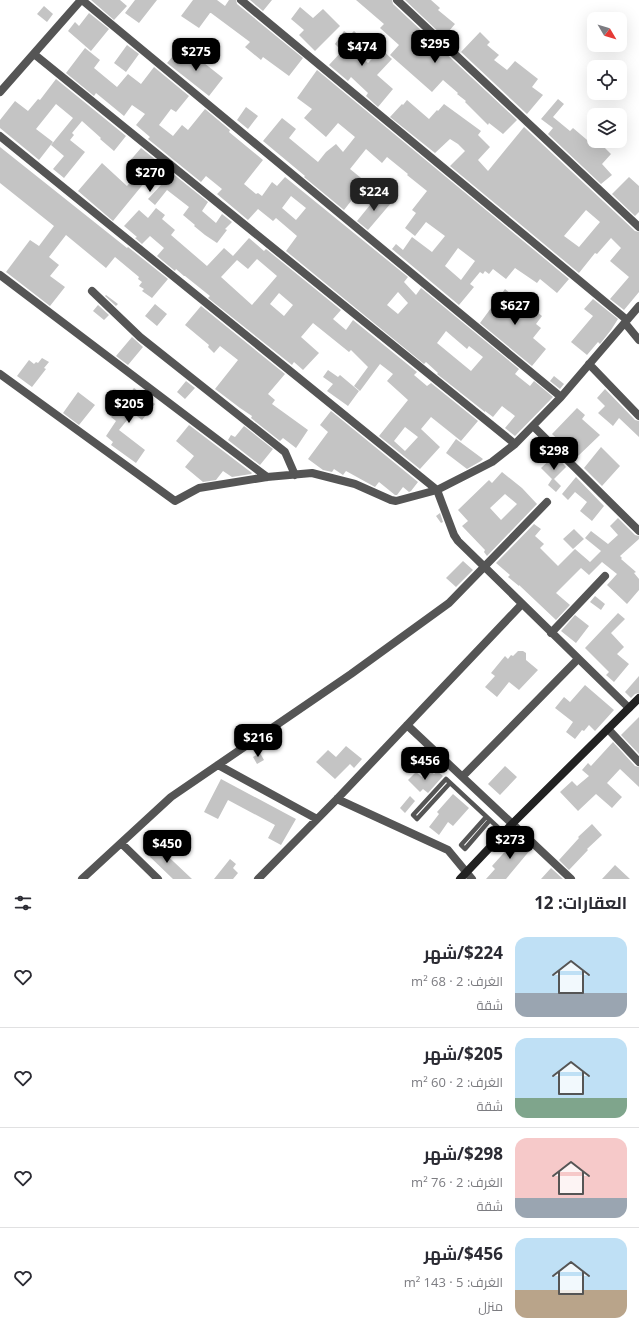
<!DOCTYPE html>
<html lang="ar">
<meta charset="utf-8">
<style>
:root{--surface:#fff;--page:#f7f7f7;--text:#2b2b33;--muted:#7c7c81;--line:#e1e1e2;--accent:#000}
body{margin:0;font-family:"Open Sans",Cairo,sans-serif;background:var(--page);color:var(--text);direction:rtl;height:100vh;display:flex;flex-direction:column;font-size:15px;white-space:nowrap}
*{box-sizing:border-box;margin:0}
p{font-size:13px;color:var(--muted)}
.icon{flex:none;width:22px;height:22px;fill:none;stroke:currentColor;stroke-width:2;stroke-linecap:round;stroke-linejoin:round}
.map{position:relative;height:879px;overflow:hidden;direction:ltr}
.panel{display:flex;flex-direction:column;background:var(--surface);flex:1}
.panel>*{flex:none}
.needle{width:26px;rotate:128deg}
.buttons{position:absolute;left:587px;top:12px;display:grid;gap:8px}
.buttons a{display:grid;place-items:center;width:40px;height:40px;border-radius:8px;background:var(--surface);box-shadow:0 4px 16px #0002;font-size:20px}
.price{position:absolute;translate:-50% -34px;padding:0 9px;border-radius:8px;background:var(--accent);color:#fff;font-size:13px;line-height:26px;filter:drop-shadow(0 1px 2px #0008)}
.price::after{content:'';position:absolute;left:50%;top:24px;width:12px;height:9px;margin-left:-6px;background:inherit;clip-path:polygon(0 0,100% 0,50% 100%)}
.price.selected{background:#222;color:#fff}
ul{padding:0;list-style:none}
li{display:flex;align-items:center;gap:12px;height:100px;padding:0 12px}
li+li{border-top:1px solid var(--line)}
li span{display:grid;place-items:center;flex:none;width:112px;height:80px;border-radius:12px;color:#555}
li>.icon{margin-inline-start:auto}
span .icon{width:48px;height:48px;fill:#fffc;stroke-width:1}
li b{font-size:17px}
h2{display:flex;justify-content:space-between;align-items:center;height:48px;padding:0 12px;font-size:17px}
.map>svg:first-child{display:block}
.building{fill:#c4c4c4;fill-rule:evenodd}
.lines{fill:none;stroke-linecap:round;stroke-linejoin:round}
.lane{stroke:#555;stroke-width:4.5}
.street{stroke:#555;stroke-width:8}
.secondary{stroke:#222;stroke-width:8}
</style>
<div class="map">
<svg width="639" height="879" viewBox="0 0 639 879">
<rect width="100%" height="100%" fill="#fff"/>
<path class="building" d="M91 0H120L127 6 114 20Z
M135 0H157L139 23 125 13Z
M193 0H217L225 6 229 0H236L237 4 303 58 289 76 263 57 261 60 245 47 250 42 211 13H210L199 28 181 16Z
M250 0H272L263 11Z
M356 0H392L393 4 517 120 503 134 489 123 488 125 465 102 466 101 457 94 458 93 443 80 432 92 390 55 399 45 380 28 384 24Z
M405 0H431L440 8 438 10 455 24 444 37Z
M44 6 53 14 47 22 37 14Z
M300 7 313 18 323 9 340 26 315 51 299 35 304 30 291 19Z
M89 13 109 29 91 51 68 31 75 22 79 26Z
M344 31 350 35 354 31 366 42 356 52 368 63 381 49 392 59 377 75 393 89 378 107 366 96 368 93 351 77 348 81 329 65 342 51 335 44Z
M480 32 490 42 487 45 499 55 494 60 507 70 515 61 538 79 532 87 543 95 527 114 461 52Z
M127 45 139 54 126 72 114 63Z
M85 48 100 60 94 68 117 87 128 74 141 84 154 67 189 96 176 112 171 109 159 125 173 136 182 125 188 130 205 109 230 130 229 132 263 160 244 184 256 194 258 193 262 196 272 182 277 186 285 177 408 277 404 282 416 295 421 288 519 369 515 374 530 386 534 381 553 397 515 436 505 428 515 416 502 406 493 417 485 411V412L437 374 438 373 426 362 424 364 286 251 297 236 276 218 273 221 258 209 248 220 217 194 222 189 206 176 201 182 148 139 150 137 136 125 145 114 132 105 124 116 96 93 94 96 66 73ZM291 196 306 208 296 220 282 208ZM398 292 408 303 398 314 387 305ZM446 331 467 349 469 346 483 357 471 371 437 343Z
M178 50 190 60 194 55 223 78 209 96 167 63Z
M317 70 569 279 557 293 540 279 537 283 515 268 506 279 493 269 489 274 485 271 483 274 480 272 470 284 474 287 459 305 392 249 396 244 403 250 412 237 432 252 445 236 426 222 415 236 405 228 416 213 412 210 427 191 407 175 408 174 387 157 382 163 366 149 350 169 366 182 344 210 304 177 305 176 263 141 282 118 296 129 289 138 318 162 326 152 336 144 343 152 355 137 338 123 326 137 304 118 312 109 297 98ZM458 248 475 261 461 280 445 266Z
M56 79 126 136 114 151 100 139 101 138 82 121 72 133 74 135 70 140 85 152 64 178 53 169 64 156 51 145 73 118 56 104 36 129 53 142 39 160 0 128V120L15 101 28 111 38 99 40 100Z
M558 99 564 104 553 117 570 131 573 128 593 145 598 141 611 154 602 164 612 175 601 184 548 134 553 128 541 119Z
M407 100 429 119 437 110 438 111 444 104 481 131 478 135 490 147 478 160 488 171 524 127 635 231 639 232V292L624 310 610 299 629 277 610 261 621 248 611 238 597 254 595 253 579 273 450 166 465 151 458 144 450 139 435 153 390 117 402 104 403 105ZM586 210 600 222 579 247 564 236Z
M246 107 258 116 248 129 237 120Z
M0 147 127 248 128 247 168 279 152 298 142 291 144 289 139 286 142 282 138 279 139 277 115 257 106 268 66 235 49 257 59 265 50 276 65 287 50 306 6 272 30 240 39 246 54 226 0 183Z
M141 148 208 202 202 211 216 223 222 214 232 222 225 229 227 230 217 243 205 235 194 226 195 225 183 215 189 207 167 190 155 205 148 199 161 185 149 177 113 221 78 191 102 163 127 186 139 172 128 163Z
M629 177 639 186V212L635 216 612 194Z
M379 194 391 203 368 230 357 221Z
M156 208 165 215 162 219 175 230 171 235 207 266 224 248 233 256 249 238 264 251 266 249 341 310 333 319 346 330 353 320 417 372 414 375 427 386 431 383 478 421 461 441 431 417 421 429 440 447 420 469 379 436 408 400 387 381 393 374 380 364 360 391 354 386 368 367 351 350 349 352 313 323 301 337 319 353 303 370 294 362 292 365 208 298 210 296 185 276H184L176 269 175 271 157 256 164 248 150 236 142 244 135 238 137 237 124 226 139 210 148 218ZM257 259 277 276 252 305 221 277 237 260 248 269ZM279 293 293 305 284 316 270 304ZM405 427 418 437 405 451 394 441Z
M505 289 520 302 521 299 542 316 536 324 541 328 533 338 546 349 532 366 480 323Z
M106 295 118 304 116 306 105 296Z
M593 299 618 319 611 330 600 344 598 342 587 355 571 342 593 316 584 309Z
M155 304 167 314 157 326 145 316Z
M98 305 109 315 104 320 93 311Z
M201 306 285 374 268 394 275 400 272 404 308 430 296 448 283 438 280 441 251 418 252 416 240 408 215 389 238 360 220 346 214 353 208 347 209 345 185 325Z
M132 337 143 347 128 365 116 356Z
M42 358 49 362 44 368 46 369 32 387 17 376 29 360 34 364 36 362 38 363Z
M328 370 338 377 340 375 359 391 348 406 327 391 333 384 323 377Z
M554 376 564 384 560 389 550 381Z
M186 381 195 388 185 399 177 392Z
M134 388 155 404 142 420 133 413 119 430 145 450 136 463 111 445 113 442 106 436 116 421 111 417Z
M605 389 635 420 639 421V437L619 418 613 426 598 413 605 406 597 398Z
M78 392 95 405 79 425 63 413Z
M577 408 585 415 582 419 600 435 577 457 552 434Z
M331 411 418 482 411 491 409 492 403 487 397 495H395L379 482 375 487 346 471 343 475 334 469 332 472 323 470 308 459 328 432 320 425Z
M189 425 252 473 251 474 232 477 223 471 216 480 203 482 185 467 194 456 176 441Z
M244 426 273 449 260 465 228 440 231 435 235 437Z
M456 439 483 459 481 461 467 469 446 453Z
M601 447 620 466 602 486 584 468Z
M555 455 566 467 554 479 561 486 556 492 548 485 552 479 541 468Z
M502 472 522 488 537 504 487 556 484 552 485 550 462 526 468 521 458 510 489 480 492 483ZM505 494 517 504 501 520 490 508Z
M576 477 604 506 592 521 580 511 587 502 575 492 568 500 562 494Z
M440 513 443 522 441 523 436 516Z
M618 518 635 535 639 536V539L620 556 622 558 621 559 636 572 634 573 639 579V590L627 604 607 585 617 574 602 562 589 575 581 568 556 593 570 605 556 620 519 585V586L508 577 510 575 496 563 534 524 541 529 535 536 544 544 540 548 558 566 575 549 590 562 601 551 585 538 591 531 608 544 618 535 610 526Z
M574 529 584 539 573 549 563 539Z
M463 561 473 570 456 587 446 578Z
M595 596 605 604 601 610 590 602Z
M618 613 625 619 611 633 624 647 617 654 629 664 614 682 606 675 609 672 585 648Z
M575 615 589 626 576 643 561 631Z
M518 651H523L526 653V660L538 670 519 690 509 682 497 697 485 687 495 676 491 673 505 656 508 659 511 655 513 656Z
M639 676V693L635 694 631 698 625 692Z
M585 685 614 710 595 731 589 725 584 731 582 730 575 739 566 732 573 722 555 708 564 697 570 702Z
M639 717V754L621 735Z
M613 742 635 766 639 767V787L620 769 607 783 622 797 612 808 596 794 578 811 560 792 572 781 577 786 589 776 582 770 588 763 591 766Z
M346 746 362 759 354 768 350 764 335 779 316 762 328 750 336 757Z
M260 753 264 760 257 764 253 757Z
M505 766 517 777 500 795 488 784Z
M429 769 434 774 437 771 443 776 428 793 423 789 420 792 408 780 416 772 422 777Z
M221 779 296 819 281 845 268 838 275 825 228 800 218 819 204 812Z
M453 794 469 808 453 826 448 822 439 835 429 827 439 814 437 812Z
M410 796 415 801 405 813 400 808Z
M592 824 602 835 587 849 588 850 569 870 559 860 579 838 578 837Z
M518 837 531 849 506 879H486L495 869 492 866Z
M156 845 192 879H173L147 854Z
M230 859 236 864 233 868 238 873 233 879H214Z
M615 865 630 879H602Z
M551 868 563 879H541Z"/>
<g class="lines">
<path class="lane" d="M450 783 417 819 413 815 446 779 504 833
M486 817 461 845 465 849 490 820"/>
<path class="street" d="M82 0 561 397
M241 0 627 320
M397 0 639 227
M34 54 515 444
M0 92 81 0
M0 136 437 490 454 535 458 541 629 708
M0 275 267 477
M92 291 140 337 285 452 295 475
M625 323 639 340
M589 364 639 416
M0 374 175 501 199 488 267 477 312 473 355 484 391 500 396 501 437 490 492 462 515 444 561 397 639 306
M533 426 639 531
M551 633 605 576
M407 725 571 879
M608 729 639 762
M218 765 317 819
M463 776 578 659
M337 799 448 850 472 879
M121 843 158 879
M82 879 171 797 351 674 449 603 547 502
M258 879 337 799 522 604"/>
<path class="secondary" d="M460 879 513 823 639 698"/>
</g>
</svg>
<div class="buttons">
<a><svg class="needle" viewBox="-14 -14 28 28"><path d="M0-13l5 13h-10z" fill="#e53935"/><path d="M0 13l5-13h-10z" fill="#7c7c81"/></svg></a>
<a><svg class="icon" aria-label="locate" viewBox="0 0 24 24"><circle cx="12" cy="12" r="6"/><path d="M12 2v4M12 18v4M2 12h4M18 12h4"/></svg></a>
<a><svg class="icon" aria-label="layers" viewBox="0 0 24 24"><path d="M12 4l9 5-9 5-9-5zM3 14l9 5 9-5"/></svg></a>
</div>
<b class="price" style="left:435px;top:64px">$295</b>
<b class="price" style="left:362px;top:67px">$474</b>
<b class="price" style="left:196px;top:72px">$275</b>
<b class="price" style="left:150px;top:193px">$270</b>
<b class="price selected" style="left:374px;top:212px">$224</b>
<b class="price" style="left:515px;top:326px">$627</b>
<b class="price" style="left:129px;top:424px">$205</b>
<b class="price" style="left:554px;top:471px">$298</b>
<b class="price" style="left:258px;top:758px">$216</b>
<b class="price" style="left:425px;top:781px">$456</b>
<b class="price" style="left:510px;top:860px">$273</b>
<b class="price" style="left:167px;top:864px">$450</b>
</div>
<section class="panel">
<h2>العقارات: 12<svg class="icon" aria-label="filters" viewBox="0 0 24 24"><path d="M4 7h16M4 17h16"/><circle cx="9" cy="7" r="2"/><circle cx="15" cy="17" r="2"/></svg></h2>
<ul>
<li><span style="background:linear-gradient(#bfe0f5 70%,#9aa5b1 0)"><svg class="icon" aria-label="home" viewBox="0 0 24 24"><path d="M3 11l9-7 9 7M6 9v11h12V9"/></svg></span><div><b>$224/شهر</b><p>الغرف: 2 · 68 m²</p><p>شقة</p></div><svg class="icon" aria-label="heart" viewBox="0 0 24 24"><path d="M12 20l-8-8c-3-5 5-10 8-4 3-6 11-1 8 4z"/></svg></li>
<li><span style="background:linear-gradient(#bfe0f5 75%,#7fa58c 0)"><svg class="icon" aria-label="home" viewBox="0 0 24 24"><path d="M3 11l9-7 9 7M6 9v11h12V9"/></svg></span><div><b>$205/شهر</b><p>الغرف: 2 · 60 m²</p><p>شقة</p></div><svg class="icon" aria-label="heart" viewBox="0 0 24 24"><path d="M12 20l-8-8c-3-5 5-10 8-4 3-6 11-1 8 4z"/></svg></li>
<li><span style="background:linear-gradient(#f6c9c9 75%,#9aa5b1 0)"><svg class="icon" aria-label="home" viewBox="0 0 24 24"><path d="M3 11l9-7 9 7M6 9v11h12V9"/></svg></span><div><b>$298/شهر</b><p>الغرف: 2 · 76 m²</p><p>شقة</p></div><svg class="icon" aria-label="heart" viewBox="0 0 24 24"><path d="M12 20l-8-8c-3-5 5-10 8-4 3-6 11-1 8 4z"/></svg></li>
<li><span style="background:linear-gradient(#bfe0f5 65%,#b9a48a 0)"><svg class="icon" aria-label="home" viewBox="0 0 24 24"><path d="M3 11l9-7 9 7M6 9v11h12V9"/></svg></span><div><b>$456/شهر</b><p>الغرف: 5 · 143 m²</p><p>منزل</p></div><svg class="icon" aria-label="heart" viewBox="0 0 24 24"><path d="M12 20l-8-8c-3-5 5-10 8-4 3-6 11-1 8 4z"/></svg></li>
</ul>
</section>
